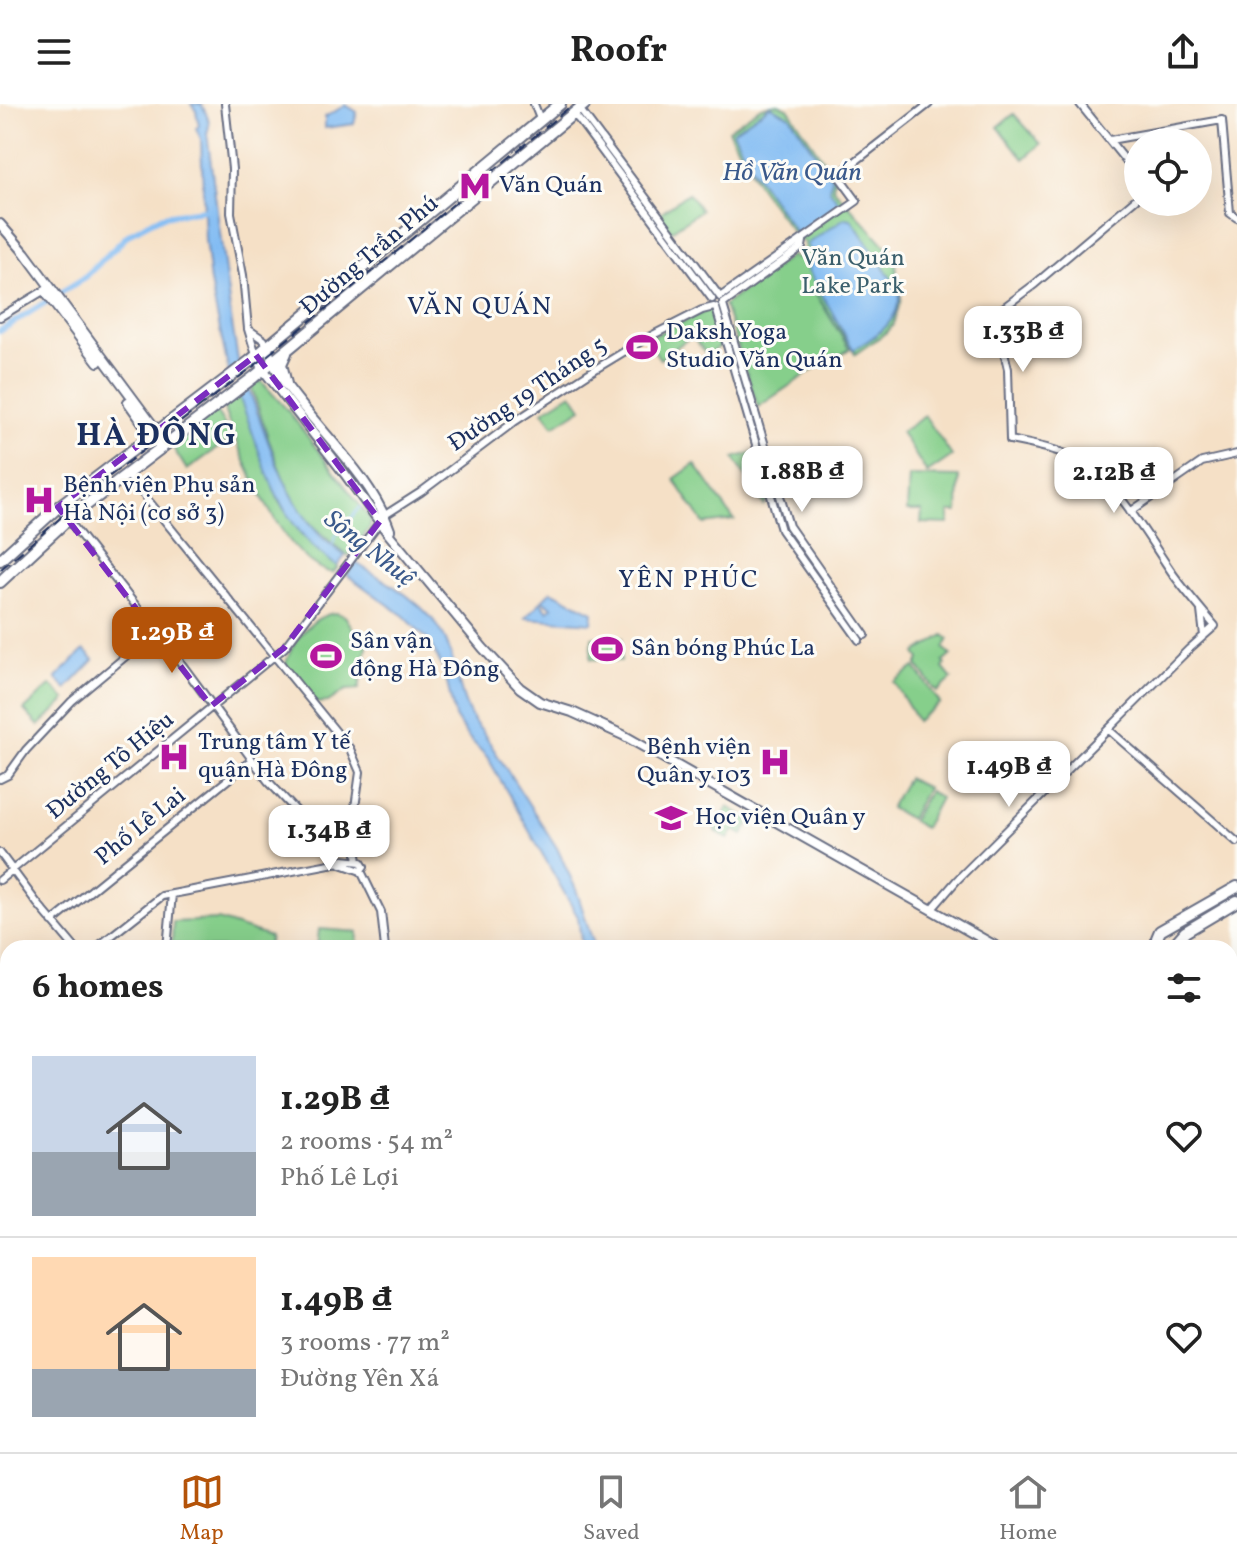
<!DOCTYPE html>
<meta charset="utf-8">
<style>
:root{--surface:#fff;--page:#f6f6f6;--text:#222;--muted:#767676;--line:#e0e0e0;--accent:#b45309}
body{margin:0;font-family:Vollkorn,serif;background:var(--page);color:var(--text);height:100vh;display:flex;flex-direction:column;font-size:30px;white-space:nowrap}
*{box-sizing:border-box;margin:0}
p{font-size:26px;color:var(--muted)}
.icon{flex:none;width:44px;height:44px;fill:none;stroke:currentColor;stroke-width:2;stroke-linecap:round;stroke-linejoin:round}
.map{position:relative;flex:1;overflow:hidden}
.panel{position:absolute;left:0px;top:836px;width:1238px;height:512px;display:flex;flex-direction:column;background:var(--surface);border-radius:24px 24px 0 0;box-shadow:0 8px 32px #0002}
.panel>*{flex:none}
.buttons{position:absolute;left:1124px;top:24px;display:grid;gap:16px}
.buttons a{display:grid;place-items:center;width:88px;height:88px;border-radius:50%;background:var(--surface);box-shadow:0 8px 32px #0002;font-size:40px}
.price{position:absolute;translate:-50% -68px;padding:0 18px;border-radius:16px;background:#fff;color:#222;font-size:26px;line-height:52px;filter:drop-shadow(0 2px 4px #0008)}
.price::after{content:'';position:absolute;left:50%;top:48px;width:24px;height:18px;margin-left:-12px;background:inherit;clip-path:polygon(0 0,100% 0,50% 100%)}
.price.active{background:var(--accent);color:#fff}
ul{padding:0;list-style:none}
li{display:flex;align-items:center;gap:24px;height:200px;padding:0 32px}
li+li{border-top:2px solid var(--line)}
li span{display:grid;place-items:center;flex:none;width:224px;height:160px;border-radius:0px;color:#555}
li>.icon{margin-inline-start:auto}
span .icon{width:96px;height:96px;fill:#fffc;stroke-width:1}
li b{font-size:34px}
h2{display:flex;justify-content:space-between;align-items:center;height:96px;padding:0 32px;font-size:34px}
header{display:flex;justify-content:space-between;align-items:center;height:104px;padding:0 32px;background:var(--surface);font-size:36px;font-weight:700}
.dock{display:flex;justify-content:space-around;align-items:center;height:112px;border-top:2px solid var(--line);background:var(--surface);font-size:22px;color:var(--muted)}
.dock a{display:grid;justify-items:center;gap:4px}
.dock .active{color:var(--accent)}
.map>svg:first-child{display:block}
.green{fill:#86cf8b;stroke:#507f74;stroke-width:2}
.water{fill:#82bcf3;stroke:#4e76a8;stroke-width:2}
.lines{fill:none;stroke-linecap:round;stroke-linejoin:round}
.stream{stroke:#82bcf3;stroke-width:2}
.canal{stroke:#82bcf3;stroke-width:4}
.river{stroke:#82bcf3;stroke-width:6}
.secondary-casing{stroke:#676d82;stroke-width:10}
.primary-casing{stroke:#676d82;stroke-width:12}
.highway-casing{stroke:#676d82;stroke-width:14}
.secondary{stroke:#fff;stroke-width:6}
.primary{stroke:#fff;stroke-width:8}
.highway{stroke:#fff;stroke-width:10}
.rail{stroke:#1b2f5e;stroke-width:2;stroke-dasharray:12 6;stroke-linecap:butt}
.marked{fill:none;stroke:#7b2cbf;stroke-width:6;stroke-dasharray:16 10;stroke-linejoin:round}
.labels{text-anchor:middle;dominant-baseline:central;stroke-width:6;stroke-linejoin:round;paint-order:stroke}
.poi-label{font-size:24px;fill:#1b2f5e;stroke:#fdfcf7;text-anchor:start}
.street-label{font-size:24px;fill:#1b2f5e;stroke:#fdfcf7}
.park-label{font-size:24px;fill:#3b5f6c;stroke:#fdfcf7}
.water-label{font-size:26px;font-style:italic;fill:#3a598b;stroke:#fdfcf7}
.neighbourhood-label{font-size:26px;letter-spacing:2px;fill:#1b2f5e;stroke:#fdfcf7}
.district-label{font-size:32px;font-weight:bold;letter-spacing:2px;fill:#1b2f5e;stroke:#fdfcf7}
</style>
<header><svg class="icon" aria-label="menu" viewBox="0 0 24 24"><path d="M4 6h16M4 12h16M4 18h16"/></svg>Roofr<svg class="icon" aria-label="share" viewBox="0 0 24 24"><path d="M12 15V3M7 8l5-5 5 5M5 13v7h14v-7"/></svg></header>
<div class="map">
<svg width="1237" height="1348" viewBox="0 0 1237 1348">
<rect width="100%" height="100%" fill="#fdfcf7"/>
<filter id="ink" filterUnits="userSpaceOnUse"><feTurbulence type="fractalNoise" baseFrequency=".0125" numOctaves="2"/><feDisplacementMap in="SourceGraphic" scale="16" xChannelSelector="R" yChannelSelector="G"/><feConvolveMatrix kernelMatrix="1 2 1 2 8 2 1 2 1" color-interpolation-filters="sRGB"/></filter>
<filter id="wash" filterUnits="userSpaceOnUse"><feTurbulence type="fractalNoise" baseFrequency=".006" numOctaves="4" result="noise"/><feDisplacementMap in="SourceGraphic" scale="32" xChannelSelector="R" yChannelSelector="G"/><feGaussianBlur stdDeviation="1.8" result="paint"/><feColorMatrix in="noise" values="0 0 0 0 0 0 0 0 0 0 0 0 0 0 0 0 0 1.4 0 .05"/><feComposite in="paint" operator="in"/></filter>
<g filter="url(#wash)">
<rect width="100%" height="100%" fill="#f5e0c6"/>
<path class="green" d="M778 0 788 4 835 73 833 84 886 142 896 157 897 173 901 180V196L893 221 887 228 855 250 813 185 849 245 837 254 835 251 758 303 724 201 792 151 795 155 804 149V138L797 135 758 81 728 26 761 3Z
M1014 10 1041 40 1024 55 998 23Z
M688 89 701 106 671 127 659 110Z
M712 204 725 239 707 251 692 232 660 255 646 235Z
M256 277 262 278 289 308 371 416 370 423 348 452C332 439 314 426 302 408 278 372 266 325 252 285Z
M239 289 279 398 301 430 338 463 333 469C283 459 242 352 225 309L224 300Z
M572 289 582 304 554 322 543 307Z
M216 308 233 333 187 366 172 342Z
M925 312 952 352 927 369 901 328Z
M758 347 771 392 764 401 734 354Z
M695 360 734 416 704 420 674 375Z
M909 372 959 373 958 408H949V420L921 419 922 407H907Z
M336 509 345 512 355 528 369 531 359 585 346 586 328 598 315 599 285 563C290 540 311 511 336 509Z
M944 531 949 535 944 544 951 551 943 558 945 561 943 564 952 575 937 588 917 561 920 555 916 549Z
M592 533 622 534 621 557 591 555Z
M915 563 940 599 917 617 894 578Z
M51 581 66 596 39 622 24 606Z
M907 674 927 684 910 715 890 704Z
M929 687 940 694 924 724 912 717Z
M728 703 751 716 743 731 734 726 728 735 715 727Z
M218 816 270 833 268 844H207L172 840 173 818Z
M319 825 358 828 357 844H317Z"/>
<path class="water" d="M191 0H201C206 8 212 19 207 29L231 214 239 262 229 269 210 178 205 136 201 35 196 24 199 22 196 7Z
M346 1 357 8 354 20 325 24V13Z
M770 2 790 12 832 74 829 85 841 101 798 132 751 64 733 27Z
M845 114 851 115 900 188C899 218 879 230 855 245H853L808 166 812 152 807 140Z
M247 280C266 330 281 386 316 427 324 437 336 444 345 452L337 462C272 417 265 355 237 287Z
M356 459C385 477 425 498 443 530 458 559 459 606 482 627L557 744 576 785 595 844H582L578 813 488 654 467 632 455 613 444 566 429 537 404 512 347 471Z
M551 487 593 508 592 519 525 514 541 498 548 507 552 503 542 496Z
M84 546 94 556 66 585 56 574Z"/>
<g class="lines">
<path class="stream" d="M333 440 335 433 360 403"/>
<path class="canal" d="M569 1348 571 1340"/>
<path class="river" d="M0 227 84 174 128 131 145 121 163 112 211 105"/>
</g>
</g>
<g filter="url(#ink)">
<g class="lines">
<defs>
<path id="secondary" d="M225 0 232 65 231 109 243 171 248 225 256 251
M534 0 540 15
M1080 0 1138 72
M581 3V7L720 193
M571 13H576L579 16 712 195
M1110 36 1222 16 1230 109 1237 114
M720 193 857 97 838 71 929 0
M723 200 802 143 803 137
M723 201 789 422 865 531
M716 204 781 426 859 536
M0 213 45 186
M248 225 264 236 267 242
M126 369 350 645 360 668 353 718 358 758
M58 403 178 555 268 677 336 749 341 760 361 767
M1130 408 1202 358 1237 350
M1201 507 1204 532
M1109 626 1237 738
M0 675 8 671 26 646 72 597 156 527
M0 749 37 799 75 844
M343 756 361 758 364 763 361 767
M361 767 381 808 385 844
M0 776 284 544 385 411 421 388 514 318 589 269 645 235 702 206 714 203
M932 805 957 776 1189 545 1215 522C1201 505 1186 488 1173 470 1150 437 1115 375 1081 357 1059 345 1034 341 1010 336L1008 265 995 210 1035 180 1138 93
M52 818 252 656
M96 844 162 792 340 758
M170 844H167L172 790
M0 939 5 934 8 923
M1230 1275 1237 1276
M333 1348 338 1340"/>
<path id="primary" d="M0 120 25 149 166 339
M46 189 98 258
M267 242C274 268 289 285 305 305 336 343 374 380 390 426
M256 251 266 269 345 370 387 428 483 544 520 584 540 598 572 608 623 631 999 844
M128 298 160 343
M1230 979 1237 983"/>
<path id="highway" d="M286 280 281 260 286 249
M0 456 58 403 250 257 560 0
M0 478 68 415 254 273 585 0
M1160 844 1157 834 1160 827 1237 783
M1171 844 1185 828 1237 797
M667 1348 670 1340
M675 1348 678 1340"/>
</defs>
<use href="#secondary" class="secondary-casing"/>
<use href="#primary" class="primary-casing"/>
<use href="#highway" class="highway-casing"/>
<use href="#secondary" class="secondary"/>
<use href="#primary" class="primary"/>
<use href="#highway" class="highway"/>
<path class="rail" d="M0 466 102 378 263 255 396 148 573 0"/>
</g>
</g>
<path class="marked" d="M256 251 380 417 284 544 211 602 58 403Z"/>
<defs>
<symbol id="metro-bare" viewBox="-9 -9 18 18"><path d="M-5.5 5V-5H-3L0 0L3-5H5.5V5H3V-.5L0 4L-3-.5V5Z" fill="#b5179e" stroke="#fdfcf7" stroke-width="2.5" paint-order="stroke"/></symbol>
<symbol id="stadium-bare" viewBox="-9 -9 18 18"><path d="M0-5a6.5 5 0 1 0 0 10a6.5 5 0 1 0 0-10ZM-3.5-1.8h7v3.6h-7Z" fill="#b5179e" stroke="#fdfcf7" stroke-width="2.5" paint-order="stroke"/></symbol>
<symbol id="hospital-bare" viewBox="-9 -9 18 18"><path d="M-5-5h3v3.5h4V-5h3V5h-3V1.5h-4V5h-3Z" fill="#b5179e" stroke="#fdfcf7" stroke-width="2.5" paint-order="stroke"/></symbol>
<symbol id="university-bare" viewBox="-9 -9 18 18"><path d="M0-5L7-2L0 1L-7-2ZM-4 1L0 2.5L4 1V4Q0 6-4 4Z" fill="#b5179e" stroke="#fdfcf7" stroke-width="2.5" paint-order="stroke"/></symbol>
</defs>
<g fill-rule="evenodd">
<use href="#metro-bare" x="453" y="60" width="44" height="44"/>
<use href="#stadium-bare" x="620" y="221" width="44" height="44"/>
<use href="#hospital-bare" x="17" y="374" width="44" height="44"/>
<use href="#stadium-bare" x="585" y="523" width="44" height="44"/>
<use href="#stadium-bare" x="304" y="530" width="44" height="44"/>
<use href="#hospital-bare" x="152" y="631" width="44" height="44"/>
<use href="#hospital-bare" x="753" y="636" width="44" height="44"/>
<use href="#university-bare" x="649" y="692" width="44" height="44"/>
</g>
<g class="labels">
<g class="poi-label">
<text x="499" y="82">Văn Quán</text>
<text x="666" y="229">Daksh Yoga<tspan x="666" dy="28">Studio Văn Quán</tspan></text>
<text x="63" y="382">Bệnh viện Phụ sản<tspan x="63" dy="28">Hà Nội (cơ sở 3)</tspan></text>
<text x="350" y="538">Sân vận<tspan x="350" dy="28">động Hà Đông</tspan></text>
<text x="631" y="545">Sân bóng Phúc La</text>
<text x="198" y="639">Trung tâm Y tế<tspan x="198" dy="28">quận Hà Đông</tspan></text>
<text x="751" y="644" text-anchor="end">Bệnh viện<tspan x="751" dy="28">Quân y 103</tspan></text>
<text x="695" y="714">Học viện Quân y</text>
</g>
<g class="street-label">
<text transform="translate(370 152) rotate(-40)">Đường Trần Phú</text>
<text transform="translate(528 291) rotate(-34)">Đường 19 Tháng 5</text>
<text transform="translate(111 662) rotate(-39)">Đường Tô Hiệu</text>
<text transform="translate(141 723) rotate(-39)">Phố Lê Lai</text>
</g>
<g class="park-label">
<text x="853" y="155">Văn Quán<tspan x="853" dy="28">Lake Park</tspan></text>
</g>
<g class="water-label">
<text x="792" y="69">Hồ Văn Quán</text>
<text transform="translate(369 445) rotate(38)">Sông Nhuệ</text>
</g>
<g class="neighbourhood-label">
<text x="480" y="203">VĂN QUÁN</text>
<text x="689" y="476">YÊN PHÚC</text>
</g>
<g class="district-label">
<text x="157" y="333">HÀ ĐÔNG</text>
</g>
</g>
</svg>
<div class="buttons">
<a><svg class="icon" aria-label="locate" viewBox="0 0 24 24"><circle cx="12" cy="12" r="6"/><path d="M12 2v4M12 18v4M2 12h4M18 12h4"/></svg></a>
</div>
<b class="price" style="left:1023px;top:270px">1.33B ₫</b>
<b class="price" style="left:802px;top:410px">1.88B ₫</b>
<b class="price" style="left:1114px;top:411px">2.12B ₫</b>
<b class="price active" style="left:172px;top:571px">1.29B ₫</b>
<b class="price" style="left:1009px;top:705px">1.49B ₫</b>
<b class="price" style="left:329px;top:769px">1.34B ₫</b>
<section class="panel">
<h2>6 homes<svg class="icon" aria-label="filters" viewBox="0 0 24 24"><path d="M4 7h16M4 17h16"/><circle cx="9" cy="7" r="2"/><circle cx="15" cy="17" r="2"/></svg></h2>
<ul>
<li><span style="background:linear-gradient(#c9d6e8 60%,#9aa5b1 0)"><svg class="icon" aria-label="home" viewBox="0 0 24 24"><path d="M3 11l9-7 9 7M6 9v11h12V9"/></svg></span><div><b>1.29B ₫</b><p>2 rooms · 54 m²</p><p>Phố Lê Lợi</p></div><svg class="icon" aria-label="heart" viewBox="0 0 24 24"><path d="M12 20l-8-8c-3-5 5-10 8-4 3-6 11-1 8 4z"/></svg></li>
<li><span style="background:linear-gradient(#ffd9b3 70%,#9aa5b1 0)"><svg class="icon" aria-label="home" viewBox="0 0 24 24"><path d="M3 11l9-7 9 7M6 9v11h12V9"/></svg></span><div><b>1.49B ₫</b><p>3 rooms · 77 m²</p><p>Đường Yên Xá</p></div><svg class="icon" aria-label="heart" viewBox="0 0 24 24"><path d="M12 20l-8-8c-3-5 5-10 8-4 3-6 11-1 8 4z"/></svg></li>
</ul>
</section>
</div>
<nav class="dock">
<a class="active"><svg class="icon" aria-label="map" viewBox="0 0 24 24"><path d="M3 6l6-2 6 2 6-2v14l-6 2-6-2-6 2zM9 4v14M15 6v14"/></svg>Map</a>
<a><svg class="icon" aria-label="saved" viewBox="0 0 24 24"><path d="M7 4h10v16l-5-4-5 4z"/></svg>Saved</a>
<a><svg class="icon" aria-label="home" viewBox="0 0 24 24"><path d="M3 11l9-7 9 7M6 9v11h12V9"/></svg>Home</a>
</nav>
